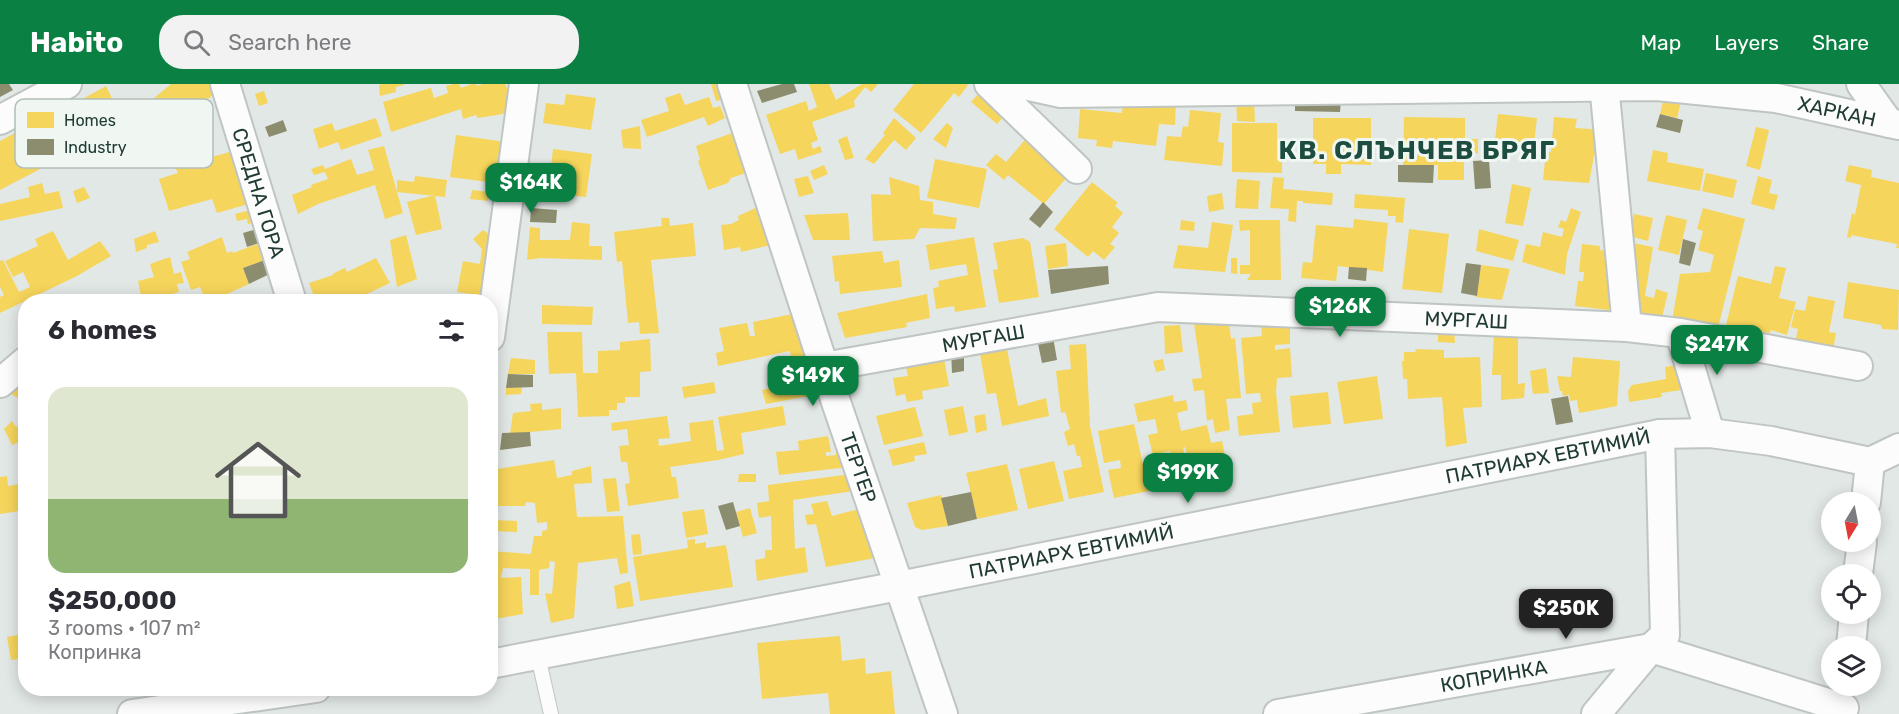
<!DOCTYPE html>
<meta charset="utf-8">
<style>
:root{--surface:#fff;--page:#f2f2f3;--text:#2b2b33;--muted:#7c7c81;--line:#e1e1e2;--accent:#0b8043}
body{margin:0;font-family:Rubik,sans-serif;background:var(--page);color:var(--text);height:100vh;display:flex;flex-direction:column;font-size:22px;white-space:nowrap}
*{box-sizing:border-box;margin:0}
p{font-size:20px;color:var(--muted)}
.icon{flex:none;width:33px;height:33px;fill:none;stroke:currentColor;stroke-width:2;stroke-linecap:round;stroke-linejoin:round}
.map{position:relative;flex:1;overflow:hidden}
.side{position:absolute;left:18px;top:210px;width:480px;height:402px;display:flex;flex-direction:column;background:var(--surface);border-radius:24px;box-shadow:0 3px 15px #0003}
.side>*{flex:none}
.needle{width:39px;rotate:190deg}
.fabs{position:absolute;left:1821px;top:408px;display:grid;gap:12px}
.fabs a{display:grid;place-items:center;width:60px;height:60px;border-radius:50%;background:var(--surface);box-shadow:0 3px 15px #0003;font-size:30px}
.price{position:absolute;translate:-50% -51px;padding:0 14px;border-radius:12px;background:var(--accent);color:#fff;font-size:20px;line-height:39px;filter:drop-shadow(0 2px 3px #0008)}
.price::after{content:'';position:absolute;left:50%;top:36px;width:18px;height:14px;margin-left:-9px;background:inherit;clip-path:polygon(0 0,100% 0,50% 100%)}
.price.selected{background:#222;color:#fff}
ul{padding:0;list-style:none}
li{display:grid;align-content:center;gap:12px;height:318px;padding:0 30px}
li+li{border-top:2px solid var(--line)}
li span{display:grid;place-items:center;height:186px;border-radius:18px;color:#555}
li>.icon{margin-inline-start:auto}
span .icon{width:108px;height:108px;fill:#fffc;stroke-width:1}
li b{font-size:26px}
h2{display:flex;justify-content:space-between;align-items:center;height:72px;padding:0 30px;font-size:26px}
header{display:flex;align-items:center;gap:36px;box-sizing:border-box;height:84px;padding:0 30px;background:var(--accent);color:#fff}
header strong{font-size:28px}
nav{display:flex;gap:33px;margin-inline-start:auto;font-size:21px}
.search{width:420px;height:54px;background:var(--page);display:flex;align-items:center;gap:15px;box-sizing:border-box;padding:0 21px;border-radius:24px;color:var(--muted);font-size:22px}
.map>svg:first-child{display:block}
.homes{fill:#f6d55c}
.industry{fill:#8c8c6e}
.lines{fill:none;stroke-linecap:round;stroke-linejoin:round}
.lane-casing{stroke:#bfc5c2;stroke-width:16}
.street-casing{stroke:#bfc5c2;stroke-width:32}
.lane{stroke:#fbfcfb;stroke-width:14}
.street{stroke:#fbfcfb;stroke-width:28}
.labels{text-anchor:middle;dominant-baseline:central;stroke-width:6;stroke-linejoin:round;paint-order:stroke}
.street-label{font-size:20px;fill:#203b33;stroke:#f0f7f3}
.district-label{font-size:26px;font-weight:bold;letter-spacing:1.5px;fill:#1c4d40;stroke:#f0f7f3}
.key{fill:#f0f7f3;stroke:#b2bfb9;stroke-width:1.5}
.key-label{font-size:16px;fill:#203b33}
</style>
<header>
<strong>Habito</strong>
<div class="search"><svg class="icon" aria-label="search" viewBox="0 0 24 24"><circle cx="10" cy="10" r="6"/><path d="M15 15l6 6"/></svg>Search here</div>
<nav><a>Map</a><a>Layers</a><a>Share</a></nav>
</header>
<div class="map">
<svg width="1899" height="630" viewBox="0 0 1899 630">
<rect width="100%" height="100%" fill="#e2e8e5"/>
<path class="homes" d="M171 0H222L223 2 200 22 194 15 169 36 153 15Z
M382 0H404V1L396 3V8L380 12 379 1Z
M453 0H459L461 4 472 0H476L477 2 483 0H505L509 9V29L478 34 476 31 463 35 461 25 391 48 383 18 431 4 434 14 448 9 446 2Z
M711 0H732L736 13 716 17Z
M809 0H829L836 16 862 0H878L871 8 865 3 854 17 855 23 812 38 818 56 811 59 813 65 820 62 822 68 798 76 795 65 780 70 766 31 806 17 809 27 817 23Z
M914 0H967L968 1 959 13 954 9 921 49 893 26Z
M106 2 127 45 90 64 68 23Z
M1666 5 1683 9 1677 34 1660 30Z
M264 7 268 19 259 22 255 10Z
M680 9 685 21 709 13 713 24 720 22 725 34 708 42 704 33 647 53 641 36 669 27 665 14Z
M566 10 596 14 591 46 543 39 546 19 564 21Z
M978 10 1004 32 997 40 971 18Z
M1236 13 1254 15 1255 38 1237 37Z
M1123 14 1176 15 1175 41 1159 40 1156 62 1113 57 1112 64 1096 62 1097 56 1078 54 1080 25 1122 29Z
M1190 26 1221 29 1218 58 1224 59 1222 82 1164 76 1167 52 1181 53 1183 42 1188 43Z
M1498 30 1537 34 1534 60 1495 56Z
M47 32 67 71 0 106V57Z
M1404 33 1465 34V55H1478V69H1464V96H1438V81H1403Z
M1554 33 1577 35 1575 44 1604 46 1602 72 1594 71 1589 99 1543 96 1546 68H1551Z
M376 34 382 52 341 66 338 58 319 65 313 45 332 39 335 47Z
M894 34 916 54 906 66 894 56 874 80 865 75 885 51 883 49Z
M1313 34H1371V81L1341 80V90H1326V80H1313Z
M947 39 953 44 946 64 933 55Z
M1232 39H1277V57H1282V89L1232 88Z
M640 42 641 65 623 64 621 46Z
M1756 43 1769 46 1760 86 1746 82Z
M735 48 749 88 731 94 728 99 708 106 698 77 700 76 696 62Z
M1030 50 1073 86 1044 120 1008 91 1004 96 986 81 996 70 1006 78Z
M456 51 506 58 504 100 450 93Z
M847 52 854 74 845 76 838 56Z
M384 62 403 129 385 135 375 101 318 120 298 130 292 111 312 103 311 101 328 95 325 88 314 91 311 85 323 81 325 85 351 75 357 91 374 86 368 66Z
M244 64 259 117 217 129 212 115 169 127 159 95 178 89 175 83 188 79 189 84 202 81 201 76Z
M553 65 592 70 586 113 565 111 566 105 549 103Z
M1653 66 1668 69 1667 78 1704 85 1700 107 1647 97Z
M935 75 987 85 979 124 927 114Z
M824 81 828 90 814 96 810 87Z
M1849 81 1872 86 1871 93 1899 99V164H1896L1897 160 1851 151V154L1847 153 1852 129 1855 131 1861 101 1845 97Z
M1706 89 1737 96 1733 114 1702 107Z
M415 92 447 96 445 113 397 108V96L414 98Z
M808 92 814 109 799 113 794 95Z
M1758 92 1772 96 1769 109 1778 111 1774 126 1751 120Z
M889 93 919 102 920 116 933 118V130L957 134 955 145 920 144 914 155 873 157 871 110 891 111Z
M1273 93 1284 94 1283 105 1333 109 1332 121 1303 119V117H1297L1296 138 1288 137 1289 125 1270 124Z
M1237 95 1260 97 1258 125 1235 124Z
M1092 98 1118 119 1115 122 1123 129 1112 143 1119 149 1110 160 1115 163 1104 176 1093 167 1088 173 1054 145Z
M42 99 45 110 59 107 63 124 0 137V120L30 113 28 103Z
M1512 100 1531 104 1523 142 1505 139Z
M84 103 90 114 77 119 73 107Z
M472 106 489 108 488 117 470 115Z
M1222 109 1224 125 1209 128 1207 112Z
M1355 110 1405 114 1403 139 1395 138 1396 132H1388V126L1354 124Z
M435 111 442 145 416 151 407 118Z
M760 122 775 160 741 168 740 163 724 166 721 141 731 140 739 136 738 132Z
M262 123 265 135 248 140 247 135 237 137 235 130Z
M1571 124 1581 128 1567 170 1565 191 1522 178 1526 160 1540 163 1543 148 1562 153 1564 145 1558 143 1561 136 1566 138Z
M1703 124 1745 135 1718 244 1672 237 1680 190 1710 188 1714 171 1698 166 1703 147 1697 145Z
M848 129 850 156H813L804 131Z
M1634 130 1653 134 1648 157 1629 152Z
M1666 131 1687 136 1679 171 1658 166Z
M661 134H669L670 142 693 139 696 172 651 176 659 249 640 250 639 238 628 239 622 177 617 178 614 148 662 142Z
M1354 135 1388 139 1383 188 1338 182 1336 197 1301 194 1303 178 1312 179 1316 141 1353 144Z
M1181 136 1195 138 1194 147 1180 146Z
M1239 136H1280L1281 196H1247L1251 190H1240V181H1250V146L1240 147Z
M572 138 590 140 589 162H602V176L540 174 527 176 530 143 540 144V156H570Z
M1212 138 1233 141 1225 188 1173 184 1178 161 1208 164Z
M1409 145 1449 150 1442 209 1402 205Z
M1479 145 1519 156 1513 177 1476 167Z
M483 146 499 157 491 213 457 208 463 177 480 180 482 165 473 155Z
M53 147 68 176 100 157 111 172 77 192 0 229V213L4 211 0 203V177L3 176 19 208 30 203 23 188 13 193 5 177 38 162 35 155Z
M155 147 159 158 147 161V164L136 168 134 155Z
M406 151 417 195 397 203 390 156Z
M222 153 227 169 232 167 233 169 271 155 276 172 243 184 249 200 225 211 228 218H206L200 203 191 206 181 178 190 175 187 168Z
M974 153 986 223 955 228 954 222 936 225 933 204 939 203 938 197 968 191 966 180 930 186 926 161Z
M1023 154 1030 158 1039 213 999 219 993 186 998 185 993 159Z
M1628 158 1653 163 1645 212 1654 214 1656 205 1668 209 1662 233 1618 227Z
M1066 159 1068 182 1048 185 1045 162Z
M1582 160 1600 162V166L1616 168 1609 226 1575 222 1578 197H1583L1584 188H1579Z
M882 167 884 179 899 176 902 203 840 210 839 197 835 198 832 172Z
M170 173 174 190 181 188 184 199 177 200 179 208 142 218 138 197 154 193 150 180Z
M376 174 390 199 350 218H316L309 199 333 191 334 189 345 184 347 188Z
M1231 174H1237V190L1231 189Z
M1481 181 1510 185 1502 216 1476 213Z
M1775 182 1786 184 1779 214 1796 218 1787 251 1771 246 1770 249 1726 241 1738 192 1771 200Z
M1848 198 1899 206 1898 246 1882 245 1881 241 1843 234Z
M927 210 930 234 906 239 907 243 845 254 837 229Z
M1808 212 1835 217 1829 248 1836 249 1833 266 1795 259 1798 245 1791 243 1795 225 1805 227Z
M542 221 593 223 592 241 542 240Z
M802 228 812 276 792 280 790 267 718 282 716 269 724 267 719 244 747 239 750 252H755L753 238Z
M1290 237V260L1275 261V266L1290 264 1292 293 1277 294 1276 308 1280 348 1239 352 1237 332 1253 330 1252 319 1261 318 1260 309 1246 310 1241 254 1262 252 1261 238Z
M1229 238 1231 255 1235 254 1241 314 1226 315 1230 346 1215 349 1213 335 1207 337 1204 306 1194 307 1192 295 1202 294 1194 240Z
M1180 241 1183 268 1165 270 1164 242Z
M1438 243H1454L1455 259 1438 258Z
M1494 247 1518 248V300L1525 299 1524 314 1501 316V291H1492Z
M547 248H582L583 289H598V267L620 266V258L650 255 651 287 640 288V313H625V319H617V326H609V332L578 333 576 289 549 290Z
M1005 255 1018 322 1046 314 1049 332 1002 342 996 309 987 310 980 270 970 272 968 262Z
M1086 260 1090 342 1104 408 1069 415 1063 387 1082 383 1080 372H1077L1074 360 1068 362 1064 348 1070 345 1065 328 1061 329 1056 287 1071 285 1069 261Z
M1415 265 1444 266V274L1480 273 1482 323 1463 324 1467 359 1446 363 1442 313 1408 315 1407 295H1403L1402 277H1404V268H1416Z
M1573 273 1620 277 1617 322 1579 329 1577 316 1570 317 1569 311 1563 312 1562 307H1560L1557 292 1571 293Z
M511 274 535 276V290H508Z
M904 274H944L949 302 922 307 923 315 907 318 905 310 896 312 893 294 908 292Z
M1163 275 1165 286 1156 288 1153 277Z
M1684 280 1688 305 1661 309 1662 313 1629 318 1628 307 1632 301 1666 295 1665 283Z
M1546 284 1549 309 1533 310 1530 287Z
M24 289 26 290V318L11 310Z
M1377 292 1383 335 1344 340 1337 298Z
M804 297 809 312 766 320 762 306Z
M714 298 716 309 684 314 682 303Z
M522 303 521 310 506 311V304Z
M1328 308 1331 340 1293 344 1290 312Z
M1173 311 1174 318 1186 316 1188 326 1177 329 1181 347 1207 341 1211 359 1222 357 1227 381 1192 389 1185 363 1183 364 1188 385 1164 391 1159 372 1170 370V367L1153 371 1148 351 1158 349 1155 335 1138 338 1134 320Z
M542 319V326L561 324V345L510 350 513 329 531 327 530 320Z
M783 322 786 341 741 349 744 370 718 376 670 383 672 393H676L679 414 628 422 625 400 630 399 627 378H621L619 362 629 361 627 345 612 347 611 339 667 332 670 354 658 355 659 362 691 357 689 339 713 336 717 367 724 366 718 333Z
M963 322 968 348 949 352 944 326Z
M915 323 923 352 884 361 876 332Z
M985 330 987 346 976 349 974 332Z
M12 337 16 343 26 338V366L22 357 12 361 4 345Z
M1134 340 1149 407 1114 414 1108 386 1121 384 1120 376 1104 379 1098 347Z
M828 352 831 368H826V372L836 371V365L843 364 849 383 779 391 776 368 799 366 798 357Z
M924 358 927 370 914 372 915 377 893 382 888 366Z
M554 376 557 394 572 391V387L591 382 592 399 574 400 577 433 623 432 628 489 620 490 617 474 578 479 574 534 551 539 545 509 552 510 555 478 550 477 549 484 539 486V511H530V485L503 484 501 494 521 493 523 530 490 536V467L531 470 534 452H542V447L547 446V438L537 439 535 419 526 418 525 422H495L497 385Z
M1054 377 1064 417 1028 425 1019 385Z
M1007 380 1018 426 977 435 966 389Z
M739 390H756V398H738Z
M852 390 860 406 793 416 795 465 805 463 808 488 757 497 755 476 765 474V466H772L771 432 759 434 757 419 769 417 768 401Z
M7 392 8 402 26 399V426L0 430V393Z
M616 394 620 427 607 428 603 395Z
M941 411 948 442 922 446 915 443 907 419Z
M827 417 832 432 859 425 875 474 826 483 816 440 807 441 805 431 814 430 811 420Z
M750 424 757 449 743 453 736 428Z
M704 425 708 450 686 454 682 428Z
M495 436 517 437V448L493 447Z
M640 450 642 470 633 471 631 451Z
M695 455V460L706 458V464L726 461 733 503 640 517 633 473 688 464 687 456Z
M630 497 634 522 617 525 614 502Z
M26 522V574L11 576 7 553 24 550 20 523Z
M840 552 842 577 865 574 866 590 891 587 895 630H830L828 609 762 615 757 559Z"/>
<path class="industry" d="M0 0H9L13 6 0 13Z
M782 0H794L797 8 762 19 757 7Z
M1295 14 1341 15 1340 28 1295 27Z
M1660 30 1683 36 1680 49 1656 43Z
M283 36 287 47 269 53 265 43Z
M1489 76 1491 104 1475 105 1473 77Z
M1398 81H1434L1433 99 1398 98Z
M1043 118 1053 128 1040 144 1029 135Z
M531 124 557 126 556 139 530 138Z
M267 142 271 155 247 163 243 149Z
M1683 155 1696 159 1690 182 1679 179Z
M276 172 280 185 249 200 243 184Z
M1466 179 1481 181 1477 212 1461 209Z
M1108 182 1109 200 1051 210 1048 186Z
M1349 183 1367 184 1366 197 1348 195Z
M1052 247 1057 276 1042 279 1036 250Z
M964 263V287L952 289 951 266Z
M814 277 819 289 790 295 788 283Z
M508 290 533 291V303L506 304Z
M1568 312 1573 338 1556 341 1551 315Z
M530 348 531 362 500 366 502 349Z
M971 408 977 435 948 442 941 414Z
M733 418 740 442 726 446 718 422Z"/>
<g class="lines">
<defs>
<path id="lane" d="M538 572 551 630"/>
<g id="street">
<path id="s1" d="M225 0 292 218"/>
<path id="s2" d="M732 0 824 283 943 630"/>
<path d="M989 0 1077 85"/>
<path id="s3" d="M1020 0 1061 9 1657 2 1776 14 1899 41"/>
<path d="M1604 0 1627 243"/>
<path d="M1861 0 1889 39"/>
<path d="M0 36 67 0"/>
<path d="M1680 249 1710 349"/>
<path d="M490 253 524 0"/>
<path id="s4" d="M824 283 1158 223 1627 243 1680 249 1858 282"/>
<path d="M0 299 26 277"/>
<path d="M1866 418 1870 378"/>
<path d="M1858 490 1862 458"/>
<path d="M1851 562 1854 530"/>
<path id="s5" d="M490 580 899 502 1660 350 1710 349 1771 357 1870 378 1899 364"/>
<path d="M132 630 316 604"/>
<path id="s6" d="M1278 630 1651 564 1844 624"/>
<path d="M1596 630 1651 564 1665 551 1660 350"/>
</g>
</defs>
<use href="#lane" class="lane-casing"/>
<use href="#street" class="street-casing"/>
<use href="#lane" class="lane"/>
<use href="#street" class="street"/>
</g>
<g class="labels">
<g class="street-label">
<text stroke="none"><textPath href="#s3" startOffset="820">ХАРКАН</textPath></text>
<text stroke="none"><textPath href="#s1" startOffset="114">СРЕДНА ГОРА</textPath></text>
<text stroke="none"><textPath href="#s4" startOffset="648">МУРГАШ</textPath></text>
<text stroke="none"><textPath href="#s4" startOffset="162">МУРГАШ</textPath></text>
<text stroke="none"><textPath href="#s5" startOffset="1078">ПАТРИАРХ ЕВТИМИЙ</textPath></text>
<text stroke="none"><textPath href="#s2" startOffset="404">ТЕРТЕР</textPath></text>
<text stroke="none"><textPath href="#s5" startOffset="592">ПАТРИАРХ ЕВТИМИЙ</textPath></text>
<text stroke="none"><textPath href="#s6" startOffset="219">КОПРИНКА</textPath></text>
</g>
<g class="district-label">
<text x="1417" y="66">КВ. СЛЪНЧЕВ БРЯГ</text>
</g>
</g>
<rect x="15" y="15" width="198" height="69" rx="9" class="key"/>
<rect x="27" y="28" width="27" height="16" fill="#f6d55c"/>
<rect x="27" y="55" width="27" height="16" fill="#8c8c6e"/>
<g class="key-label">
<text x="64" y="42">Homes</text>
<text x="64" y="69">Industry</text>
</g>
</svg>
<div class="fabs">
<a><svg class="needle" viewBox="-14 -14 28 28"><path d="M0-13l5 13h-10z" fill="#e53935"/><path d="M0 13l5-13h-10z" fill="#7c7c81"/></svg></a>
<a><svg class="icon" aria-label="locate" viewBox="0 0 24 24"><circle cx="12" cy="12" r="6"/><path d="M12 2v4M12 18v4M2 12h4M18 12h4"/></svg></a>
<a><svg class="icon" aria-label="layers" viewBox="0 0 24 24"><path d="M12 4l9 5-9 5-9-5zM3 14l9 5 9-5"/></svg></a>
</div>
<b class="price" style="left:531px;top:130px">$164K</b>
<b class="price" style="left:1340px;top:254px">$126K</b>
<b class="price" style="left:1717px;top:292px">$247K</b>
<b class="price" style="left:813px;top:323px">$149K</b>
<b class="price" style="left:1188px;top:420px">$199K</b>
<b class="price selected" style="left:1566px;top:556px">$250K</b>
<section class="side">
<h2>6 homes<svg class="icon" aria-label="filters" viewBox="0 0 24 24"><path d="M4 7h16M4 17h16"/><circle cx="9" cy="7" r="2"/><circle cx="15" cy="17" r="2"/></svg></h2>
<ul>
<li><span style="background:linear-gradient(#dfe7d0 60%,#8fb573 0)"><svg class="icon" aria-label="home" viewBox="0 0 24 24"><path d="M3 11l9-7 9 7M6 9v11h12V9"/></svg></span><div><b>$250,000</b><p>3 rooms · 107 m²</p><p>Копринка</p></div></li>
</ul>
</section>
</div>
